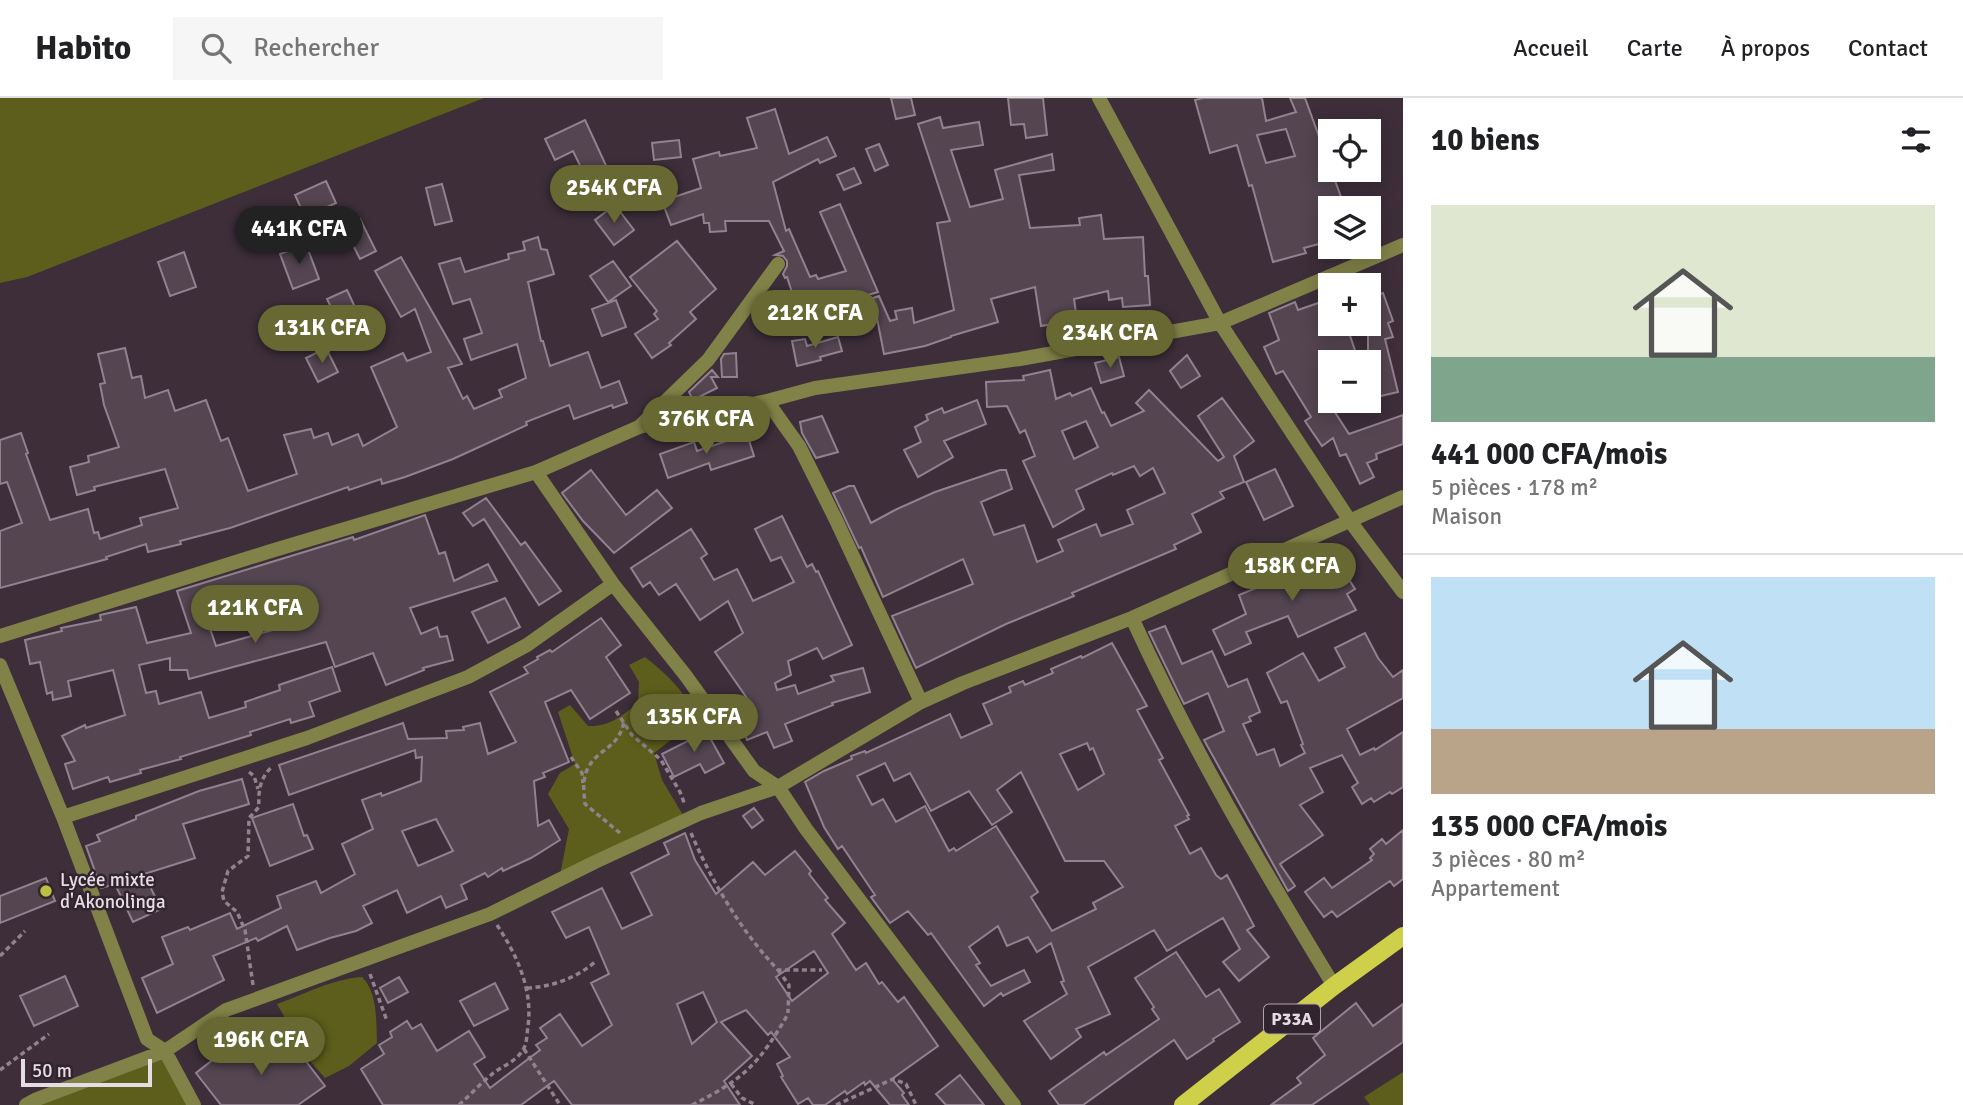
<!DOCTYPE html>
<html lang="fr">
<meta charset="utf-8">
<style>
:root{--surface:#fff;--page:#f6f6f6;--text:#202124;--muted:#757577;--line:#e0e0e0;--accent:#676832}
body{margin:0;font-family:Signika,sans-serif;background:var(--page);color:var(--text);height:100vh;display:flex;flex-direction:column;font-size:26px;white-space:nowrap}
*{box-sizing:border-box;margin:0}
p{font-size:23px;color:var(--muted)}
.icon{flex:none;width:38px;height:38px;fill:none;stroke:currentColor;stroke-width:2;stroke-linecap:round;stroke-linejoin:round}
.map{position:relative;flex:1;overflow:hidden}
.sheet{display:flex;flex-direction:column;background:var(--surface);width:560px}
.sheet>*{flex:none}
.fabs{position:absolute;left:1318px;top:21px;display:grid;gap:14px}
.fabs a{display:grid;place-items:center;width:63px;height:63px;border-radius:0px;background:var(--surface);box-shadow:0 4px 18px #0003;font-size:35px}
.scale{position:absolute;left:21px;bottom:18px;width:131px;box-sizing:border-box;padding-left:7px;border:4px solid #e6dce4;border-top:0;font-size:19px;line-height:24px;white-space:nowrap;color:#e6dce4;-webkit-text-stroke:5px #32242f;paint-order:stroke}
.price{position:absolute;translate:-50% -60px;padding:0 16px;border-radius:24px;background:var(--accent);color:#fff;font-size:23px;line-height:46px;filter:drop-shadow(0 2px 4px #0008)}
.price::after{content:'';position:absolute;left:50%;top:42px;width:21px;height:16px;margin-left:-10px;background:inherit;clip-path:polygon(0 0,100% 0,50% 100%)}
.price.selected{background:#222;color:#fff}
ul{padding:0;list-style:none}
li{display:grid;align-content:center;gap:14px;height:371px;padding:0 28px}
li+li{border-top:2px solid var(--line)}
li span{display:grid;place-items:center;height:217px;border-radius:0px;color:#555}
li>.icon{margin-inline-start:auto}
span .icon{width:126px;height:126px;fill:#fffc;stroke-width:1}
li b{font-size:30px}
h2{display:flex;justify-content:space-between;align-items:center;height:84px;padding:0 28px;font-size:30px}
header{display:flex;align-items:center;gap:42px;box-sizing:border-box;height:98px;padding:0 35px;background:var(--surface);border-bottom:2px solid var(--line)}
header strong{font-size:33px}
nav{display:flex;gap:38px;margin-inline-start:auto;font-size:24px}
.search{width:490px;height:63px;background:var(--page);display:flex;align-items:center;gap:18px;box-sizing:border-box;padding:0 24px;border-radius:0px;color:var(--muted);font-size:26px}
main{display:flex;flex:1;min-height:0}
.map>svg:first-child{display:block}
.green{fill:#5d5e1b}
.building{fill:#544551;stroke:#92818f;stroke-width:2;fill-rule:evenodd}
.lines{fill:none;stroke-linecap:round;stroke-linejoin:round}
.path{stroke:#8f838d;stroke-width:3.5;stroke-dasharray:5 3.5;stroke-linecap:butt}
.minor{stroke:#808247;stroke-width:14}
.primary{stroke:#ced04a;stroke-width:18}
.poi-dot{fill:#bdbf43;stroke:#32242f;stroke-width:2.5}
.labels{text-anchor:middle;dominant-baseline:central;stroke-width:5;stroke-linejoin:round;paint-order:stroke}
.shield{fill:#32242f;stroke:#b0a5ae;stroke-width:2}
.shield-label{font-size:18px;font-weight:bold;fill:#e6dce4}
.poi-label{font-size:19px;fill:#e6dce4;stroke:#32242f;text-anchor:start}
</style>
<header>
<strong>Habito</strong>
<div class="search"><svg class="icon" aria-label="search" viewBox="0 0 24 24"><circle cx="10" cy="10" r="6"/><path d="M15 15l6 6"/></svg>Rechercher</div>
<nav><a>Accueil</a><a>Carte</a><a>À propos</a><a>Contact</a></nav>
</header>
<main>
<div class="map">
<svg width="1403" height="1007" viewBox="0 0 1403 1007">
<rect width="100%" height="100%" fill="#3d2e3a"/>
<path class="green" d="M0 0H484L27 179 0 185Z
M645 559C668 577 687 595 697 622L654 655 662 682 686 722 559 782 569 731 548 696 560 675 575 666 558 614 570 607 588 628C609 629 622 618 638 605L639 584 629 567Z
M362 879C378 895 376 923 377 945L349 968 325 980 310 963 277 906C306 896 331 881 362 879Z
M165 953 194 1007H26Z
M1403 974V1007H1370L1364 999Z"/>
<path class="building" d="M891 0H911L915 17 896 21Z
M1008 0H1043L1047 37 1026 40 1024 26 1011 27Z
M1203 0H1262L1266 23 1296 14 1290 0H1305L1345 110H1330V143L1304 150 1306 155 1273 164 1252 87 1249 88 1237 47 1210 55 1195 2ZM1286 31 1295 58 1266 65 1257 37Z
M775 11 789 56 827 39 836 58 820 65 818 61 773 84 786 133 789 131 810 179 816 177 818 181 846 173 820 114 840 106 878 194 827 209 828 213 801 222 787 179 785 180 783 176 787 168V163L783 158 775 157 784 153 769 123H725L726 133 710 134 709 125H704L703 116 671 127 662 103 701 90 693 61 719 54 720 58 757 50 747 20Z
M940 19 943 30 979 24 983 47 951 52 970 109 1003 101 995 72 1052 56 1054 72 1019 77 1030 130 1080 127 1079 120 1101 117 1104 141 1143 139 1145 178H1148L1150 207 1123 209 1122 200 1109 202 1108 193 1074 201 1077 222 1041 228 1035 189 991 201 998 224 951 238V239L925 248 884 256 873 200 879 198 890 223 897 221 895 213 912 210 914 225 954 212 937 125 950 123 918 26Z
M585 22 609 74 588 84 573 53 555 62 545 41Z
M679 42 681 59 654 62 652 45Z
M879 46 888 67 875 73 866 51Z
M854 70 861 85 844 92 837 77Z
M326 83 336 105 305 119 295 97Z
M442 86 452 123 435 127 426 90Z
M615 107 634 132 614 147 595 122Z
M360 121 376 153 360 161 344 129Z
M538 139 541 151 547 152 554 176 528 184 541 243H543L550 268 588 254 601 290 619 283 627 305 613 310 612 307 574 321 569 307 526 324 527 327 453 361 405 379 382 386 381 381 349 392 348 389 230 430 180 443 181 446 148 454 146 446 106 459 107 461 0 490V433L22 425 7 384 0 386V342L21 335 28 355 26 356 50 422 88 411 94 435 98 434 100 441 142 427 140 420 178 410 165 371 94 389 95 392 77 397 70 369 89 364 88 358 119 349 104 307 100 286 105 285 98 256 125 250 132 280 141 278 145 300 168 292 175 313 206 302 221 343 228 340 248 393 297 376 284 337 311 331 314 340 328 335 332 347 358 336 363 348 397 329 371 269 403 255 407 263 431 254 415 211 401 219 375 173 401 159 462 266 448 270 463 301 467 298 474 311 502 299 499 292 526 280 517 246 471 262 464 241 482 235 470 201 453 206 439 166 460 160 465 174 509 161 508 156 525 152 523 144Z
M677 143 716 191 690 214 696 221 669 245 671 247 652 260 635 236 658 221 654 216 657 213 630 179Z
M306 146 319 181 293 191 280 156Z
M184 154 196 189 170 198 158 164Z
M613 163 631 188 608 204 590 178Z
M347 192 361 222 342 232 327 201Z
M1383 195 1393 223 1388 225 1393 239 1385 241 1398 294 1368 301V200Z
M1330 201V226H1346L1359 264H1330V286L1323 290 1332 303 1329 305 1349 336 1403 317V346L1376 356 1377 361 1367 365 1374 379 1360 386 1346 356 1340 358 1333 340 1322 348 1305 323 1311 319 1283 273 1276 276 1264 249 1279 242 1269 215 1295 204 1298 212Z
M616 202 626 229 602 238 592 211Z
M287 214 293 237 269 243 263 220Z
M838 239 842 253 820 259 821 262 797 268 792 243 805 241 807 248Z
M326 250 338 274 318 284 306 260Z
M736 255 737 279H722L721 261 724 256Z
M1187 257 1200 278 1181 290 1170 273Z
M1119 259 1124 278 1101 285 1095 265Z
M712 272 718 279H711L717 290 693 302 689 294Z
M1050 272 1056 301 1070 295 1072 298 1091 290 1102 315 1104 314 1111 328 1144 313 1136 305 1149 292 1218 363 1224 359 1198 318 1222 300 1254 343 1234 358 1244 384 1220 394 1224 400 1192 416 1201 434 1174 447 1176 451 1072 495 1074 498 1006 526 916 570 892 518 973 486 963 461 883 499 861 449 859 450 833 395 849 388H854L871 425 895 412 935 394 1000 372H1006L1012 391 981 404 994 437 1024 427 1037 464 1063 453 1058 442 1096 426 1101 438 1133 426 1127 412 1165 395 1153 370 1140 378 1134 368 1113 377 1112 375 1076 392 1084 411 1053 429 1023 363 1035 358 1025 332 1020 335 1007 308 987 309 986 284 1024 282 1023 278ZM1086 323 1098 349 1074 361 1062 333Z
M977 302 986 326 944 343 953 359 918 379 904 352 921 344 915 329 928 322 926 317 942 310 944 315Z
M822 318 838 354 816 360 802 335 800 324Z
M747 336 754 358 711 372 709 365 668 380 660 356 694 344 697 353Z
M1275 371 1293 408 1264 422 1246 384Z
M591 372 626 417 657 392 672 410 614 455 583 423 562 395Z
M486 400 521 447 525 444 561 493 539 507 484 421 473 428 463 415Z
M425 417 439 456 445 454 454 483 488 466 497 483 410 510 421 536 437 529 440 539 447 538 453 562 423 570 424 572 386 587 373 555 335 569 326 544 189 581 187 572H170V560L139 567 146 595 156 593 159 606 201 594 209 620 246 609 245 604 280 592 279 587 332 569 340 593 309 604 314 618 291 625 290 621 250 634 251 637 180 659 181 661 140 672 141 675 110 684 108 679 73 691 65 666 75 663 62 638 85 627 86 630 125 617 113 572 68 583 71 598 53 602 52 594 47 596 40 564 30 566 25 542 62 533 61 530 101 522 100 517 136 509 147 545 191 535 177 493 353 439 354 442ZM276 489 279 524 274 526 276 531 216 548 203 510Z
M782 418 807 469 812 466 816 474 818 473 852 547 823 561 817 550 788 563 791 577 775 585 777 592 795 587 798 596 834 583 831 578 863 570 870 594 832 605 833 607 785 626 792 643 774 650 767 634 747 642 734 613 751 606 715 554 743 535 728 503 700 522 676 486 659 497 650 484 643 489 631 470 691 431 707 456 701 460 714 482 737 471 753 503 794 484 781 459 771 463 755 431Z
M1326 456 1336 476 1343 472 1355 491 1347 496 1356 512 1298 539 1288 518 1246 534 1251 545 1225 557 1213 532 1246 516 1239 497 1304 470 1303 468Z
M505 500 520 529 488 545 472 514Z
M601 520 621 547 606 559 630 595 590 621 571 592 545 604 569 664 543 675 545 679 534 683 538 728 549 722 560 742 531 760 503 773 502 770 488 779 485 775 461 787 467 801 446 810 441 798 407 815 397 792 363 808 372 825 356 833 330 840 297 852 287 828 258 843 256 840 213 858 224 882 157 915 142 880 173 866 162 839 188 829 190 832 230 815 237 831 281 810 277 798 316 783 321 795 355 776 342 746 373 731 362 702 381 695 382 698 421 683 422 659 416 660 415 652 289 697 279 667 403 625 408 641 447 640 446 633 464 632 463 629 480 625 488 656 516 644 490 594 528 575 524 569 538 561 537 559 550 552 552 554ZM436 721 453 753 418 768 402 733Z
M1165 528 1182 566 1212 553 1228 589 1247 581 1260 614 1249 619 1251 623 1243 626 1257 657 1274 651 1280 668 1305 655 1301 647 1303 646 1287 603 1281 605 1267 575 1303 555 1319 583 1345 569 1335 550 1365 535 1378 560 1393 579 1403 572V600L1347 631 1360 657 1374 650 1375 652 1403 634V689L1392 696 1390 694 1374 704 1371 700 1362 706 1352 689 1358 685 1342 657 1310 670 1323 694 1300 707 1323 737 1280 766 1295 788 1288 793 1204 642 1224 633 1208 595 1184 606 1149 534Z
M1112 545 1147 608 1137 612 1163 660 1159 662 1189 717 1187 718 1189 721 1175 728 1190 756 1201 750 1216 777 1221 781 1227 777 1254 828 1247 832 1269 859 1239 883 1223 864 1240 851 1223 820 1167 853 1154 832 1088 869 1110 916 1076 931 1081 939 1051 961 1024 923 1067 896 1061 884 1064 883 1051 845 1037 854 1028 839 1007 848 998 828 969 849 980 865 976 867 991 888 1024 872 1030 884 1003 898 1001 895 984 908 931 835 928 837 908 813 890 825 871 799 875 797 842 748 838 751 824 729 805 684 824 673 852 661 851 658 865 653 866 655 950 616 961 640 992 626 983 606 1011 594 1009 589 1023 583 1025 587 1053 575 1051 571 1081 558 1082 560ZM1087 645 1090 652 1093 650 1104 676 1078 692 1060 656ZM885 665 894 683 910 675 931 713 969 693 992 727 1012 714 997 692 1021 674 1065 763H1104L1123 789 1093 805 1096 811 1052 833 1031 799 1038 794 996 728 956 753 954 750 949 753 925 708 896 724 883 701 872 707 857 678Z
M704 629 724 665 705 675 700 666 674 679 662 656 688 643 685 639Z
M242 681 249 706 183 726 195 760 144 776 161 811 133 824 115 786 101 790 86 748 100 743 97 737 136 721V718L199 693Z
M293 706 304 738 307 737 313 751 270 768 252 720Z
M754 710 763 722 752 730 743 718Z
M1403 732V781L1394 788 1390 783 1337 819 1332 813 1324 819 1305 794 1324 780 1332 790 1372 762 1370 760 1374 756 1370 751 1382 741 1386 746Z
M685 735 695 762 716 796 753 764 765 777 795 753 811 773 809 776 828 800 825 802 845 825 832 836 856 872 866 865 879 886 882 884 898 904 904 899 938 948 892 981 904 995 902 997 909 1007H890L870 983 865 987 864 984 847 996 845 993 825 1007H813L808 1000 798 1006 781 979 783 978 777 966 790 959 771 934 768 937 746 912 721 924 752 958 724 983 740 1007H572L554 983 521 1007H383L361 971 384 956 379 947 392 939 390 934 407 923 412 931 421 926 437 953 469 933 485 959 474 966 490 990 540 952 536 947 547 940 540 930 560 916 582 948 612 927 591 885 609 876 589 829 566 840 552 814 602 790 622 831 652 817 631 775 669 756 664 745ZM814 853 828 875 792 903 776 879ZM703 894 717 924 692 946 677 906Z
M46 780 55 803 0 825V798Z
M1176 854 1206 899 1219 891 1240 924 1213 941 1214 943 1187 961 1174 942 1083 1007H1059L1049 993 1104 954 1106 957 1159 921 1152 911 1154 909 1135 880Z
M65 878 78 908 34 928 20 898Z
M399 879 408 894 388 905 380 890Z
M495 885 508 911 474 928 460 903Z
M1356 905 1373 928 1403 906V944L1312 1007H1271L1301 985 1297 980 1325 957 1313 940Z
M288 940 325 988 298 1007H221L196 975 233 946 245 962 271 943 276 949Z
M960 977 984 1007H946L936 996Z"/>
<g class="lines">
<path class="path" d="M616 613 632 637 661 662 680 694 685 707
M571 659 582 675 583 685
M249 674 254 678 258 691
M620 735 585 706C584 695 582 683 587 672 597 650 618 652 624 624
M691 735C712 784 741 833 778 872H822
M0 858 25 833
M778 872 789 887 788 915
M370 876 387 923
M253 887 245 832 237 814 224 803 222 794 228 773 248 758 249 720 259 709C258 693 260 679 273 668
M527 890C552 889 576 880 595 864
M524 951 560 1007
M0 972 49 936
M731 986 742 1000 756 1007
M459 1007C470 997 480 986 491 977 501 968 517 964 524 950 527 944 527 935 528 928 533 892 517 857 497 827
M692 1007C744 981 759 966 788 916
M836 1007 893 981 906 986 916 1007"/>
<path class="minor" d="M1099 0 1220 225 1350 423 1403 494
M767 303 799 348 836 422 921 604
M640 328 708 262 778 166
M536 374 613 486 686 578 754 673 778 689 806 731 1014 1007
M1132 520C1190 647 1261 768 1334 888
M0 538 271 453 536 374 639 329 767 303 815 290 1020 261 1220 225 1403 147
M0 567 63 719 147 941 165 953 194 1007
M63 719 307 640 468 579 527 547 613 486
M26 1007 37 1001 165 953 226 912 490 816 595 764 701 715 778 689 921 604 963 585 1132 520 1403 399"/>
<path class="primary" d="M1183 1007 1334 888 1403 838"/>
</g>
<circle class="poi-dot" cx="46" cy="793" r="7"/>
<g class="labels">
<rect class="shield" x="1264" y="906.5" width="56" height="29" rx="5"/>
<g class="shield-label">
<text x="1292" y="921">P33A</text>
</g>
<g class="poi-label">
<text x="60" y="782">Lycée mixte<tspan x="60" dy="22">d'Akonolinga</tspan></text>
</g>
</g>
</svg>
<div class="fabs">
<a><svg class="icon" aria-label="locate" viewBox="0 0 24 24"><circle cx="12" cy="12" r="6"/><path d="M12 2v4M12 18v4M2 12h4M18 12h4"/></svg></a>
<a><svg class="icon" aria-label="layers" viewBox="0 0 24 24"><path d="M12 4l9 5-9 5-9-5zM3 14l9 5 9-5"/></svg></a>
<a>+</a>
<a>−</a>
</div>
<div class="scale">50 m</div>
<b class="price" style="left:614px;top:127px">254K CFA</b>
<b class="price selected" style="left:299px;top:168px">441K CFA</b>
<b class="price" style="left:815px;top:252px">212K CFA</b>
<b class="price" style="left:322px;top:267px">131K CFA</b>
<b class="price" style="left:1110px;top:272px">234K CFA</b>
<b class="price" style="left:706px;top:358px">376K CFA</b>
<b class="price" style="left:1292px;top:505px">158K CFA</b>
<b class="price" style="left:255px;top:547px">121K CFA</b>
<b class="price" style="left:694px;top:656px">135K CFA</b>
<b class="price" style="left:261px;top:979px">196K CFA</b>
</div>
<section class="sheet">
<h2>10 biens<svg class="icon" aria-label="filters" viewBox="0 0 24 24"><path d="M4 7h16M4 17h16"/><circle cx="9" cy="7" r="2"/><circle cx="15" cy="17" r="2"/></svg></h2>
<ul>
<li><span style="background:linear-gradient(#dfe7d0 70%,#7fa58c 0)"><svg class="icon" aria-label="home" viewBox="0 0 24 24"><path d="M3 11l9-7 9 7M6 9v11h12V9"/></svg></span><div><b>441 000 CFA/mois</b><p>5 pièces · 178 m²</p><p>Maison</p></div></li>
<li><span style="background:linear-gradient(#bfe0f5 70%,#b9a48a 0)"><svg class="icon" aria-label="home" viewBox="0 0 24 24"><path d="M3 11l9-7 9 7M6 9v11h12V9"/></svg></span><div><b>135 000 CFA/mois</b><p>3 pièces · 80 m²</p><p>Appartement</p></div></li>
</ul>
</section>
</main>
